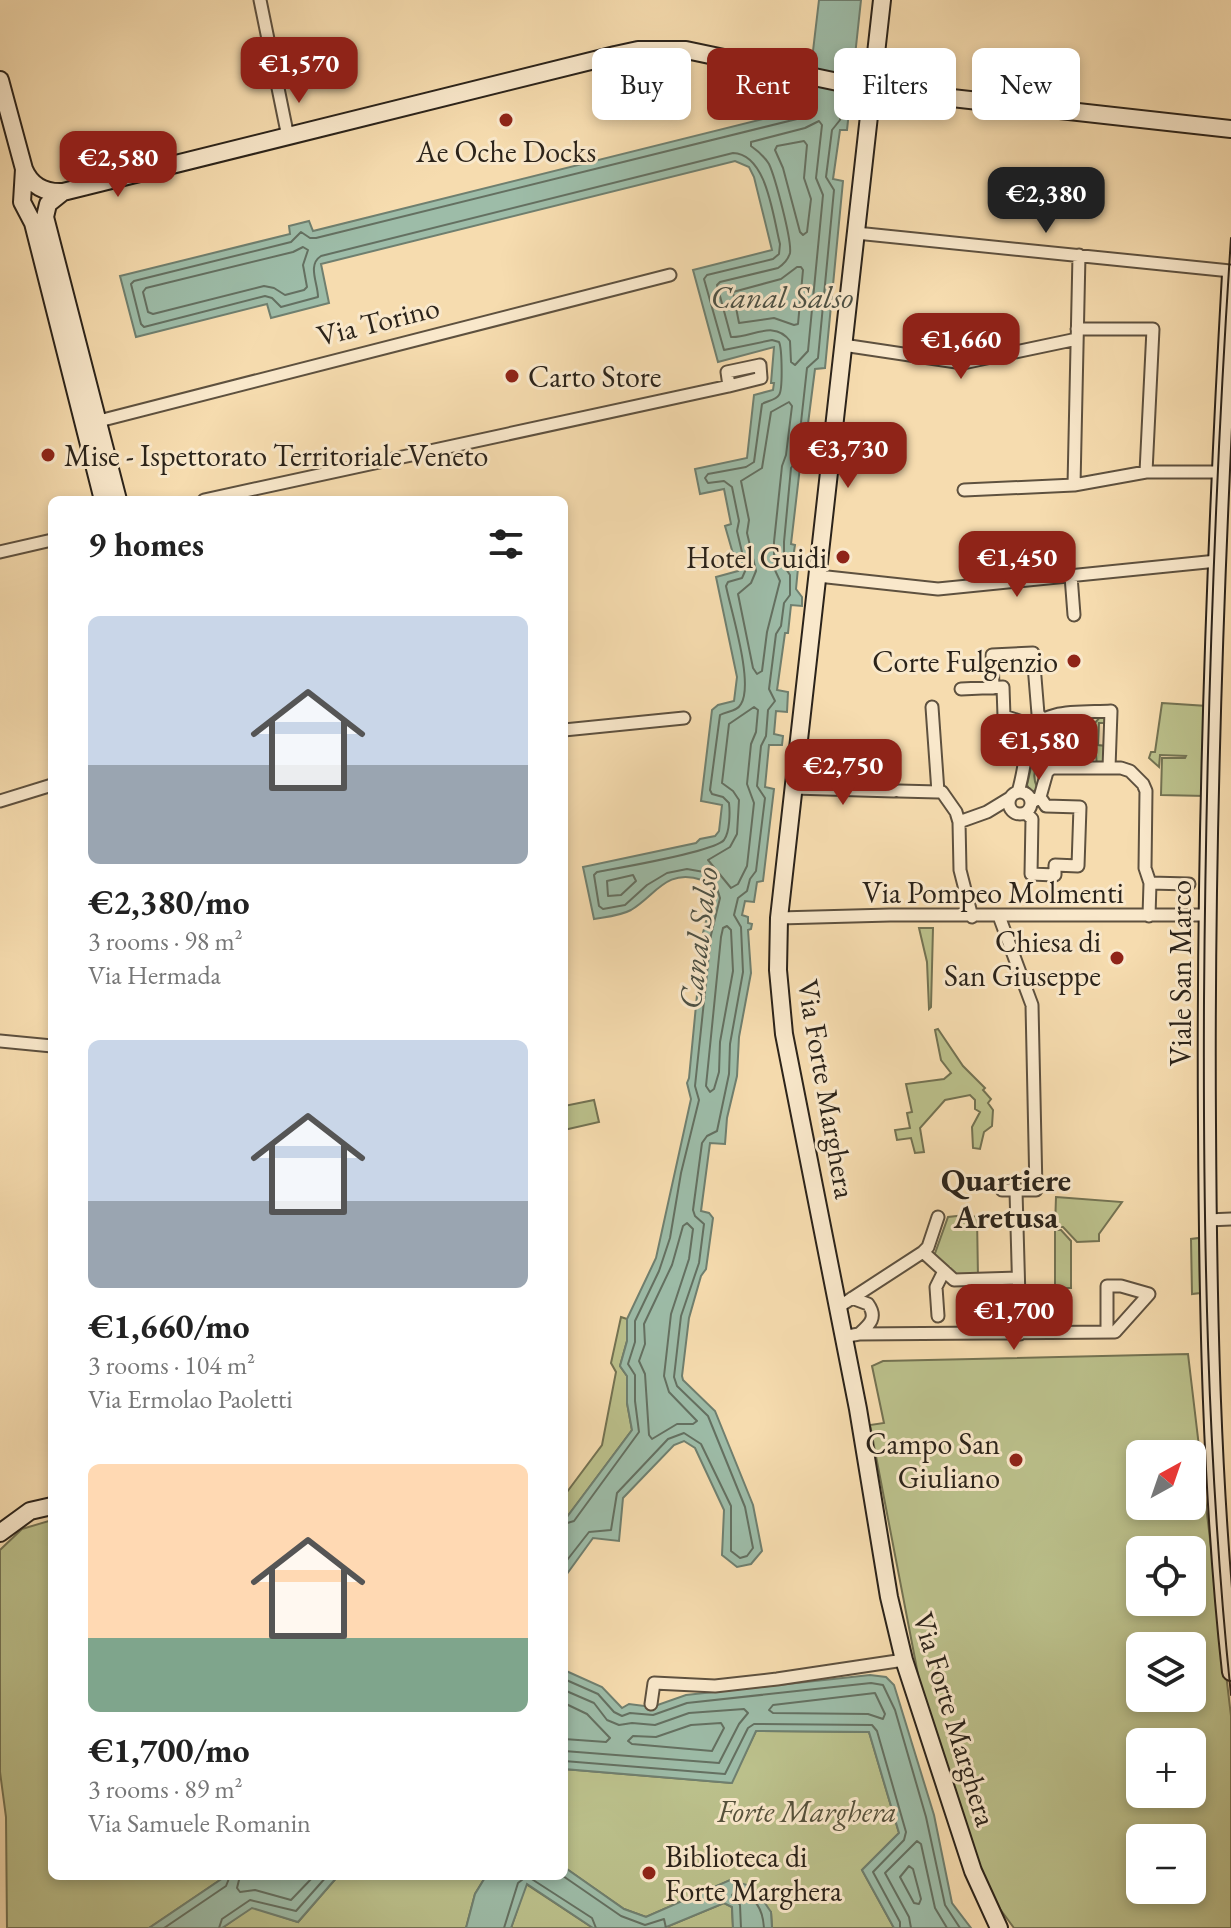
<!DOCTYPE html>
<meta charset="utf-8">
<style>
:root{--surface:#fff;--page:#f2f2f2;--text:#222;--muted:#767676;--accent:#8f2418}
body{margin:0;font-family:"EB Garamond",serif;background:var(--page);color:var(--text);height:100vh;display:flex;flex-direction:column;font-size:30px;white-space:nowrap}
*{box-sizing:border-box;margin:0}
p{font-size:26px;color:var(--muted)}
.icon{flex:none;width:44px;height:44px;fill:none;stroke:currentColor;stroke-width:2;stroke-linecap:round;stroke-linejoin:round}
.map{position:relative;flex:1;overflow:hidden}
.details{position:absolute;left:48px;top:496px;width:520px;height:1384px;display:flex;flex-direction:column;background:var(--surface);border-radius:12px;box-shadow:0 4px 12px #0003}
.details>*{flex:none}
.top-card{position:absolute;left:592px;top:48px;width:518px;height:72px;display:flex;gap:16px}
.needle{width:52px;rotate:40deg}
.buttons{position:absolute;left:1126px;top:1440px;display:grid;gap:16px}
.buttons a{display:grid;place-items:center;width:80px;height:80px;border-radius:12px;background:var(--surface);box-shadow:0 4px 12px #0003;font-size:40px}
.price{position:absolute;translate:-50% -68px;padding:0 18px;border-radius:16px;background:var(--accent);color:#fff;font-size:26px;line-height:52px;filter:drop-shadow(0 2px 4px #0008)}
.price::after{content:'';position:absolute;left:50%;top:48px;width:24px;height:18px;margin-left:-12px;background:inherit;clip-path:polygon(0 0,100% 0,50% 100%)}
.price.current{background:#222;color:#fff}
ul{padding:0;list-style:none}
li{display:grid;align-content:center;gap:16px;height:424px;padding:0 40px}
li span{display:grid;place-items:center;height:248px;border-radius:12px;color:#555}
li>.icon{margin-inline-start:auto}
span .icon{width:144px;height:144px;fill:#fffc;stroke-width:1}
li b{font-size:34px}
h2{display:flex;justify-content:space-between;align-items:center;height:96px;padding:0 40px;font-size:34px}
.pill{padding:0 28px;border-radius:12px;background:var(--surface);box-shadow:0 4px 12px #0003;font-size:28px;line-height:72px}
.pill.current{background:var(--accent);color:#fff}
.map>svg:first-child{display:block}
.green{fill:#bbc08b;stroke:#737252;stroke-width:2;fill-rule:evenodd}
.water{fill:#9dbca8;stroke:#6f7f6f;stroke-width:2}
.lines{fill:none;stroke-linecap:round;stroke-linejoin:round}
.shore{stroke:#647061;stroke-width:2}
.street-casing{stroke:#5e513f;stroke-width:15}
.secondary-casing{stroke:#2b231a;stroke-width:20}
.street{stroke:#f9e8cb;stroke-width:11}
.secondary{stroke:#f9e8cb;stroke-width:16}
.tram{stroke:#2b231a;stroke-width:2}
.poi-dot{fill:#8f2418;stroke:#f9e8cb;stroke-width:3}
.labels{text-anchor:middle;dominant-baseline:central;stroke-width:6;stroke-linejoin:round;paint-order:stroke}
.poi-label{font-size:30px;fill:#2b231a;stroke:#f9e8cb;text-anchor:end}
.street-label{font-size:30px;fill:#2b231a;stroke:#f9e8cb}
.park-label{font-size:30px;font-style:italic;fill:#56523c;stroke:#f9e8cb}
.water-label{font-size:32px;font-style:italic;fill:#4d5145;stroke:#f9e8cb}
.neighbourhood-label{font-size:32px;font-weight:bold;fill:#2b231a;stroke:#f9e8cb}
</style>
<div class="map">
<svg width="1231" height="1928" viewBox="0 0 1231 1928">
<rect width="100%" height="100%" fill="#f6dcaf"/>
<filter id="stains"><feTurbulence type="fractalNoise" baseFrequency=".0025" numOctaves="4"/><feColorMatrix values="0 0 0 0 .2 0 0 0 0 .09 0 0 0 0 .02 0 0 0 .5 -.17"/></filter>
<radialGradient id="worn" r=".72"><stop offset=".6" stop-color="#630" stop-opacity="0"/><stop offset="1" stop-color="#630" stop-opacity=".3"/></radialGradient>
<path class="green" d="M1162 703 1207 706 1205 796 1161 795 1162 758H1185L1186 756 1160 755 1159 767 1149 758 1151 752H1155Z
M1101 716 1106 717 1107 723H1099L1098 745 1106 746V765L1097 766 1096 755H1048C1036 763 1031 774 1037 787L1035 791H1030L1027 785 1032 763 1035 761C1038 746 1036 733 1048 724L1050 727 1094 724Z
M919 928H933L931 1007 929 1009 927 962Z
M938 1029 963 1066 985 1088 983 1090 991 1099 988 1103 993 1110 992 1126 984 1132 980 1149 973 1148 972 1127 980 1112 975 1109V1100L970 1095 945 1100 920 1128 924 1152 915 1153 911 1138 897 1140 895 1130 910 1128 907 1113 912 1112 906 1084 944 1079 951 1073 941 1060 935 1030Z
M594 1100 599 1122 564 1130V1106Z
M1056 1197 1122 1202 1099 1234V1241L1077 1242 1063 1227H1055Z
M966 1215 977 1217 978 1277 955 1278 933 1259 948 1217Z
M1055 1230H1061L1071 1241V1288H1055Z
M1199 1238 1200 1293 1192 1294 1191 1239Z
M621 1317 627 1319V1341L620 1366 627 1376V1403L632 1430 564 1521V1496L602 1445 616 1372 611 1363Z
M1188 1354 1231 1716V1928H1014L1000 1909 979 1865 921 1690 870 1425 884 1423 872 1366 883 1361ZM1140 1454H1192V1506H1140ZM1140 1550H1192V1602H1140ZM1140 1646H1192V1698H1140ZM1140 1742H1192V1794H1140ZM1140 1838H1192V1890H1140Z
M52 1520V1876H226L149 1928H7L6 1817 0 1772V1550L22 1529Z
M756 1731 869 1732 899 1833 862 1870 894 1928H772L771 1912 731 1880 646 1917 624 1909 564 1867V1769L731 1783Z
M338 1876H486L475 1894 466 1928H222L252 1907 298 1922Z
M526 1884 593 1928H511Z
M724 1903 732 1907 733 1928H664Z"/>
<path class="water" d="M819 0H861L847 130H840L833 179 843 181 825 368 815 369 804 455 817 461 809 467H800L791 544 795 545 792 564 798 568 796 589 802 597V606L791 605 788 633H785L777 690 788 692 787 712 776 711 774 734 783 736 782 745H769L765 787 774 789 763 881 757 882 754 902 745 901 742 915 748 917V923L752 924 751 929 748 930 751 973 739 1037 737 1076 727 1118 725 1144 710 1143 701 1211 709 1213 713 1218 706 1269 701 1276 689 1318 682 1376 683 1380 715 1411 753 1505 762 1551 751 1564 737 1567 722 1555 724 1510 695 1448 684 1441 674 1445 623 1498 619 1541 593 1538 564 1578V1521L632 1430 627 1403V1376L620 1366 627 1341V1319L656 1258 691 1099 687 1083 689 1078 703 933 712 898 710 889 702 880C666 868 656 895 631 910 620 916 605 917 594 919L583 867 696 843 700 839 715 836 719 831 722 805 701 801 712 710 718 705 734 701 737 677 716 577 738 571 725 526 731 524 724 489 700 494 695 469 747 458 754 395 773 390 774 383H771L774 347 718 362 693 270 772 250 754 177 749 167 735 161 321 264 329 303 271 318 267 304 136 337 120 276 290 234 289 226 309 221 313 231 803 109 807 102Z
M564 1670 602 1687 622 1708 629 1704 652 1707 686 1695 870 1675 886 1677 894 1685 934 1815 952 1903 971 1928H894L862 1870 899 1833 869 1732 756 1731 732 1783 564 1769Z
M564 1867 624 1909 646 1917 730 1880 754 1887 771 1912 772 1928H733L732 1907 724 1903 664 1928H593L527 1884 511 1928H466L475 1894 486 1876H564Z
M226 1876H338L298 1922 252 1908 222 1928H149Z"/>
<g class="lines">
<path class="shore" d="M819 121 822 125 816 178 823 195 808 351 795 365 791 362 790 341C774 319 751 338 731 337L717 285 720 282 778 268C784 264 788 260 790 253 792 240 775 177 769 164 764 156 758 151 751 146V142L805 128Z
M804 141 807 145 804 178 811 199 807 232 803 235 800 232 783 168 775 150 777 146Z
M303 247 308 250 303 265 307 287 304 290 285 295 274 288 264 286 153 314 148 312 143 292 146 288 293 252Z
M797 267H801L803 270 798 324 794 325 774 318 739 323 733 292 781 279Z
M789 402 792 406 786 455 782 466 774 542V568L780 581 767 632 762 671 757 674 753 668 738 594 751 583 756 571 747 533 749 520 741 481 762 468 771 412Z
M754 707 758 710 756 732 751 744 747 784 754 803 747 866 738 884 731 888 708 860 730 847 737 834 739 800 733 791 722 783 729 724Z
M633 875 636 881 621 895 608 896 607 881Z
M727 926 731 930 733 971 720 1042 719 1072 714 1089 710 1092 706 1086 721 937 723 928Z
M687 1223 693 1229 689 1259 671 1314 664 1376 669 1392 697 1421 693 1424H677L652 1439 649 1435 645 1374 639 1361 645 1344 644 1324 672 1265 683 1226Z
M564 1524 574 1521 639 1432 635 1401V1375L628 1364 635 1342V1321L659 1271 670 1238 681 1173 699 1100 695 1086 711 935 720 898 716 885 704 872 687 869 667 873 647 885 625 905 603 909 599 906 594 875 597 872C618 868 714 852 724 840 730 832 730 812 729 803L723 797 712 794 710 790 720 715C726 711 737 712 741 704 754 683 731 611 726 586L728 582 742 578 746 569 737 531 739 521 732 487 724 481 708 483 705 478 708 474 746 467 754 462 762 404C767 401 776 400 779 395 783 390 782 348 779 342L772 340 724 350 704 279 707 275 773 259 779 254 780 244C773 217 767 154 733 153L321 256C307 265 318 283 318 297L281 307 272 298 265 296 144 327 141 324 131 284 134 281 291 242 301 232 310 238H316L801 118 813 110 817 88
M564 1564 589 1532 611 1530 617 1493 668 1439 684 1433 701 1444 731 1506V1551L740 1558 747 1556 753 1548 745 1507 708 1416 677 1386 674 1377 681 1316 699 1263 704 1224 695 1216 693 1210 702 1143 707 1136 717 1131 729 1074 730 1044 743 972 741 927 734 915 738 898 747 891 750 879 756 871 765 798 757 786 761 746 766 736 768 710 775 701 769 689 776 634 781 626 784 603 790 595V575L784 566V542L791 468 797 459 807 368 818 358 834 190 826 177 832 130 840 120 843 93
M564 1679 598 1694 614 1712 622 1716 630 1713 653 1715 687 1703 871 1683 883 1685 895 1710 926 1817 945 1905 960 1928
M564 1690 594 1703 607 1720 619 1725 632 1723 655 1725 689 1713 744 1709 748 1713 739 1724 719 1763 564 1751
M875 1693 885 1714 883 1719 868 1714 773 1713 769 1710 773 1705Z
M564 1703 587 1714 610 1738 606 1742 564 1739
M721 1723 724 1728 712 1751 632 1744 628 1741 633 1736 656 1737 691 1725Z
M564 1761 725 1774 748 1728 754 1724 872 1725 877 1731 906 1832 904 1840 873 1872 900 1922V1928
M909 1866 913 1869 921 1899 919 1904 914 1903 900 1877Z
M240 1876 237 1888 240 1892 255 1890 291 1900 314 1876
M563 1876 621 1916 645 1925 664 1919 666 1928
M164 1928 226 1886 230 1876
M219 1928 222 1919 250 1900 296 1911 327 1876
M504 1928 518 1883 527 1876 592 1918 596 1928
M741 1928 740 1905 732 1895 736 1890C754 1895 763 1909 764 1928
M911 1928 909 1917 885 1873 917 1841 921 1844 935 1908 947 1928"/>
<defs>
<path id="street" d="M260 0 288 137
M856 233 1231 271
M1077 329H1153L1146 472
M843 345 963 363 1077 339
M99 421 670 275
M1074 485 1079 255
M964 490 1074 485 1146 472H1221
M204 500 729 386 761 378 760 365 727 372 729 386
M0 552 52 540
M818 576 938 589 1217 561
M1071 576 1074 615
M993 688 992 655 1033 653 1038 714 1042 718
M961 689 1003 687 1004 716 1028 724 1033 728
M932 707 938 792H942L956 812 959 822 960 870 972 917
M564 730 684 718
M794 788 894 791
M899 791 938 792
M1009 803a11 11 0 1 1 22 0a11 11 0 1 1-22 0Z
M1018 792C1024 773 1025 753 1030 735 1038 707 1087 713 1111 711L1109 768
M0 801 52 785
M1031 803 1040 797 1047 772 1052 768H1121L1130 771 1143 784 1146 791 1145 868 1150 883 1149 916
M1026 813 1032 819 1031 874 1055 875V865L1078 866 1080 807 1046 806 1040 797
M959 822 987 812 1010 798
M1150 883 1189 884
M999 916 1032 1005 1036 1190H1002
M779 918 890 915H1208
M0 1041 52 1046
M1016 1191 1020 1334
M1208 1220 1231 1219
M923 1252 954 1280 1018 1278
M852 1298 868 1304C878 1318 869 1325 859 1334
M837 1308 923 1252 928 1247 938 1217
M938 1316 936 1287 944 1271
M842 1337 859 1334 1115 1332 1149 1294 1121 1286H1107V1332
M651 1704 654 1683 715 1686 777 1679 904 1660"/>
<path id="secondary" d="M882 0 779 918 778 970 784 1034 858 1409 889 1597 904 1660 973 1871 999 1928
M0 80 24 169 22 202 33 223 103 500
M24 169C31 186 45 193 63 192L615 55 638 50H686L871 89 1231 129
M63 192 48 204 45 217 118 500
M1231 274C1215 557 1205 841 1207 1124 1208 1307 1211 1490 1231 1672
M0 1533 30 1511 52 1506"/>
</defs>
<use href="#street" class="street-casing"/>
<use href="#secondary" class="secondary-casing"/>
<use href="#street" class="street"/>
<use href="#secondary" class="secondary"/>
<path class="tram" d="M1231 238C1214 492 1206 746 1204 1000 1203 1232 1207 1464 1231 1695"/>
</g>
<g class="poi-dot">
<circle cx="506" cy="120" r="8"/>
<circle cx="512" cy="376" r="8"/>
<circle cx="48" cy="455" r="8"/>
<circle cx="843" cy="557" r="8"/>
<circle cx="1074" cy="661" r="8"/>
<circle cx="1117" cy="958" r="8"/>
<circle cx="1016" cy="1460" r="8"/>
<circle cx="649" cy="1873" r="8"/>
</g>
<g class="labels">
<g class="poi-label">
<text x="506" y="151" text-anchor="middle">Ae Oche Docks</text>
<text x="528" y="376" text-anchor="start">Carto Store</text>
<text x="64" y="455" text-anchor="start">Mise - Ispettorato Territoriale Veneto</text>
<text x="827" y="557">Hotel Guidi</text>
<text x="1058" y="661">Corte Fulgenzio</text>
<text x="1101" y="941">Chiesa di<tspan x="1101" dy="34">San Giuseppe</tspan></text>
<text x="1000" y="1443">Campo San<tspan x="1000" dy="34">Giuliano</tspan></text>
<text x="665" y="1856" text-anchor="start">Biblioteca di<tspan x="665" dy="34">Forte Marghera</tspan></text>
</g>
<g class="street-label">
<text transform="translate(378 321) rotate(-14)">Via Torino</text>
<text x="993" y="892">Via Pompeo Molmenti</text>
<text transform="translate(1180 973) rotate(-90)">Viale San Marco</text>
<text transform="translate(827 1089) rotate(80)">Via Forte Marghera</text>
<text transform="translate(955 1719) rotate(73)">Via Forte Marghera</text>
</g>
<g class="park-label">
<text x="807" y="1811">Forte Marghera</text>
</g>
<g class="water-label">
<text x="782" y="297">Canal Salso</text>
<text transform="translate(698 938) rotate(-83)">Canal Salso</text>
</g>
<g class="neighbourhood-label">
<text x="1006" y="1180">Quartiere<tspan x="1006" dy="37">Aretusa</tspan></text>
</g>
</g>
<rect width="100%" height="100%" filter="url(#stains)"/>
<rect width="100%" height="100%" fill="url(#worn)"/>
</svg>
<div class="buttons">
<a><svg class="needle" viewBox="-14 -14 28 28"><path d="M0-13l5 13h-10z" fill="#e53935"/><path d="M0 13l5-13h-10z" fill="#767676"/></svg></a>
<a><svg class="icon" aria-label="locate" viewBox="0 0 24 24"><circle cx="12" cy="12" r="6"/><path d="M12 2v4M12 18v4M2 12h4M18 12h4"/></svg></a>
<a><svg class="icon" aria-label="layers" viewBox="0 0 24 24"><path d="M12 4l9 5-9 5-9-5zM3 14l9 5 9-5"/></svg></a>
<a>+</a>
<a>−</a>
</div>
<b class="price" style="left:299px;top:105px">€1,570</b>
<b class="price" style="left:118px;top:199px">€2,580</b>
<b class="price current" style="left:1046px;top:235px">€2,380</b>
<b class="price" style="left:961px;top:381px">€1,660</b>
<b class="price" style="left:848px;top:490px">€3,730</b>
<b class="price" style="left:1017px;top:599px">€1,450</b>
<b class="price" style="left:1039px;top:782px">€1,580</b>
<b class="price" style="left:843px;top:807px">€2,750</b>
<b class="price" style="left:1014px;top:1352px">€1,700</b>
<div class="top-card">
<a class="pill">Buy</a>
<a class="pill current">Rent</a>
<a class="pill">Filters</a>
<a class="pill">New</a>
</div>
<section class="details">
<h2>9 homes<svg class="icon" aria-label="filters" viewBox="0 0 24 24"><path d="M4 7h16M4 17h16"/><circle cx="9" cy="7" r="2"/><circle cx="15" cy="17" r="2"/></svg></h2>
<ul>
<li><span style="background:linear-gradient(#c9d6e8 60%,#9aa5b1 0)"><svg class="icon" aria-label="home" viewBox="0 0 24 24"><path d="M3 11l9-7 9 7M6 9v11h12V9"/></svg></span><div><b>€2,380/mo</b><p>3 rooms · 98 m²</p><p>Via Hermada</p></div></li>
<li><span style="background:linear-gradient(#c9d6e8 65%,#9aa5b1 0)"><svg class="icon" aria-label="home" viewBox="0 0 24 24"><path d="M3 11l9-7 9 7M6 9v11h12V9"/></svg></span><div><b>€1,660/mo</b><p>3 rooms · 104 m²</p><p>Via Ermolao Paoletti</p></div></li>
<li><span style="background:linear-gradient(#ffd9b3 70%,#7fa58c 0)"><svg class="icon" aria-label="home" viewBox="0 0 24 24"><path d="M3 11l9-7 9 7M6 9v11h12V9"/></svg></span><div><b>€1,700/mo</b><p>3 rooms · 89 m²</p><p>Via Samuele Romanin</p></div></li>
</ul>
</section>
</div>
